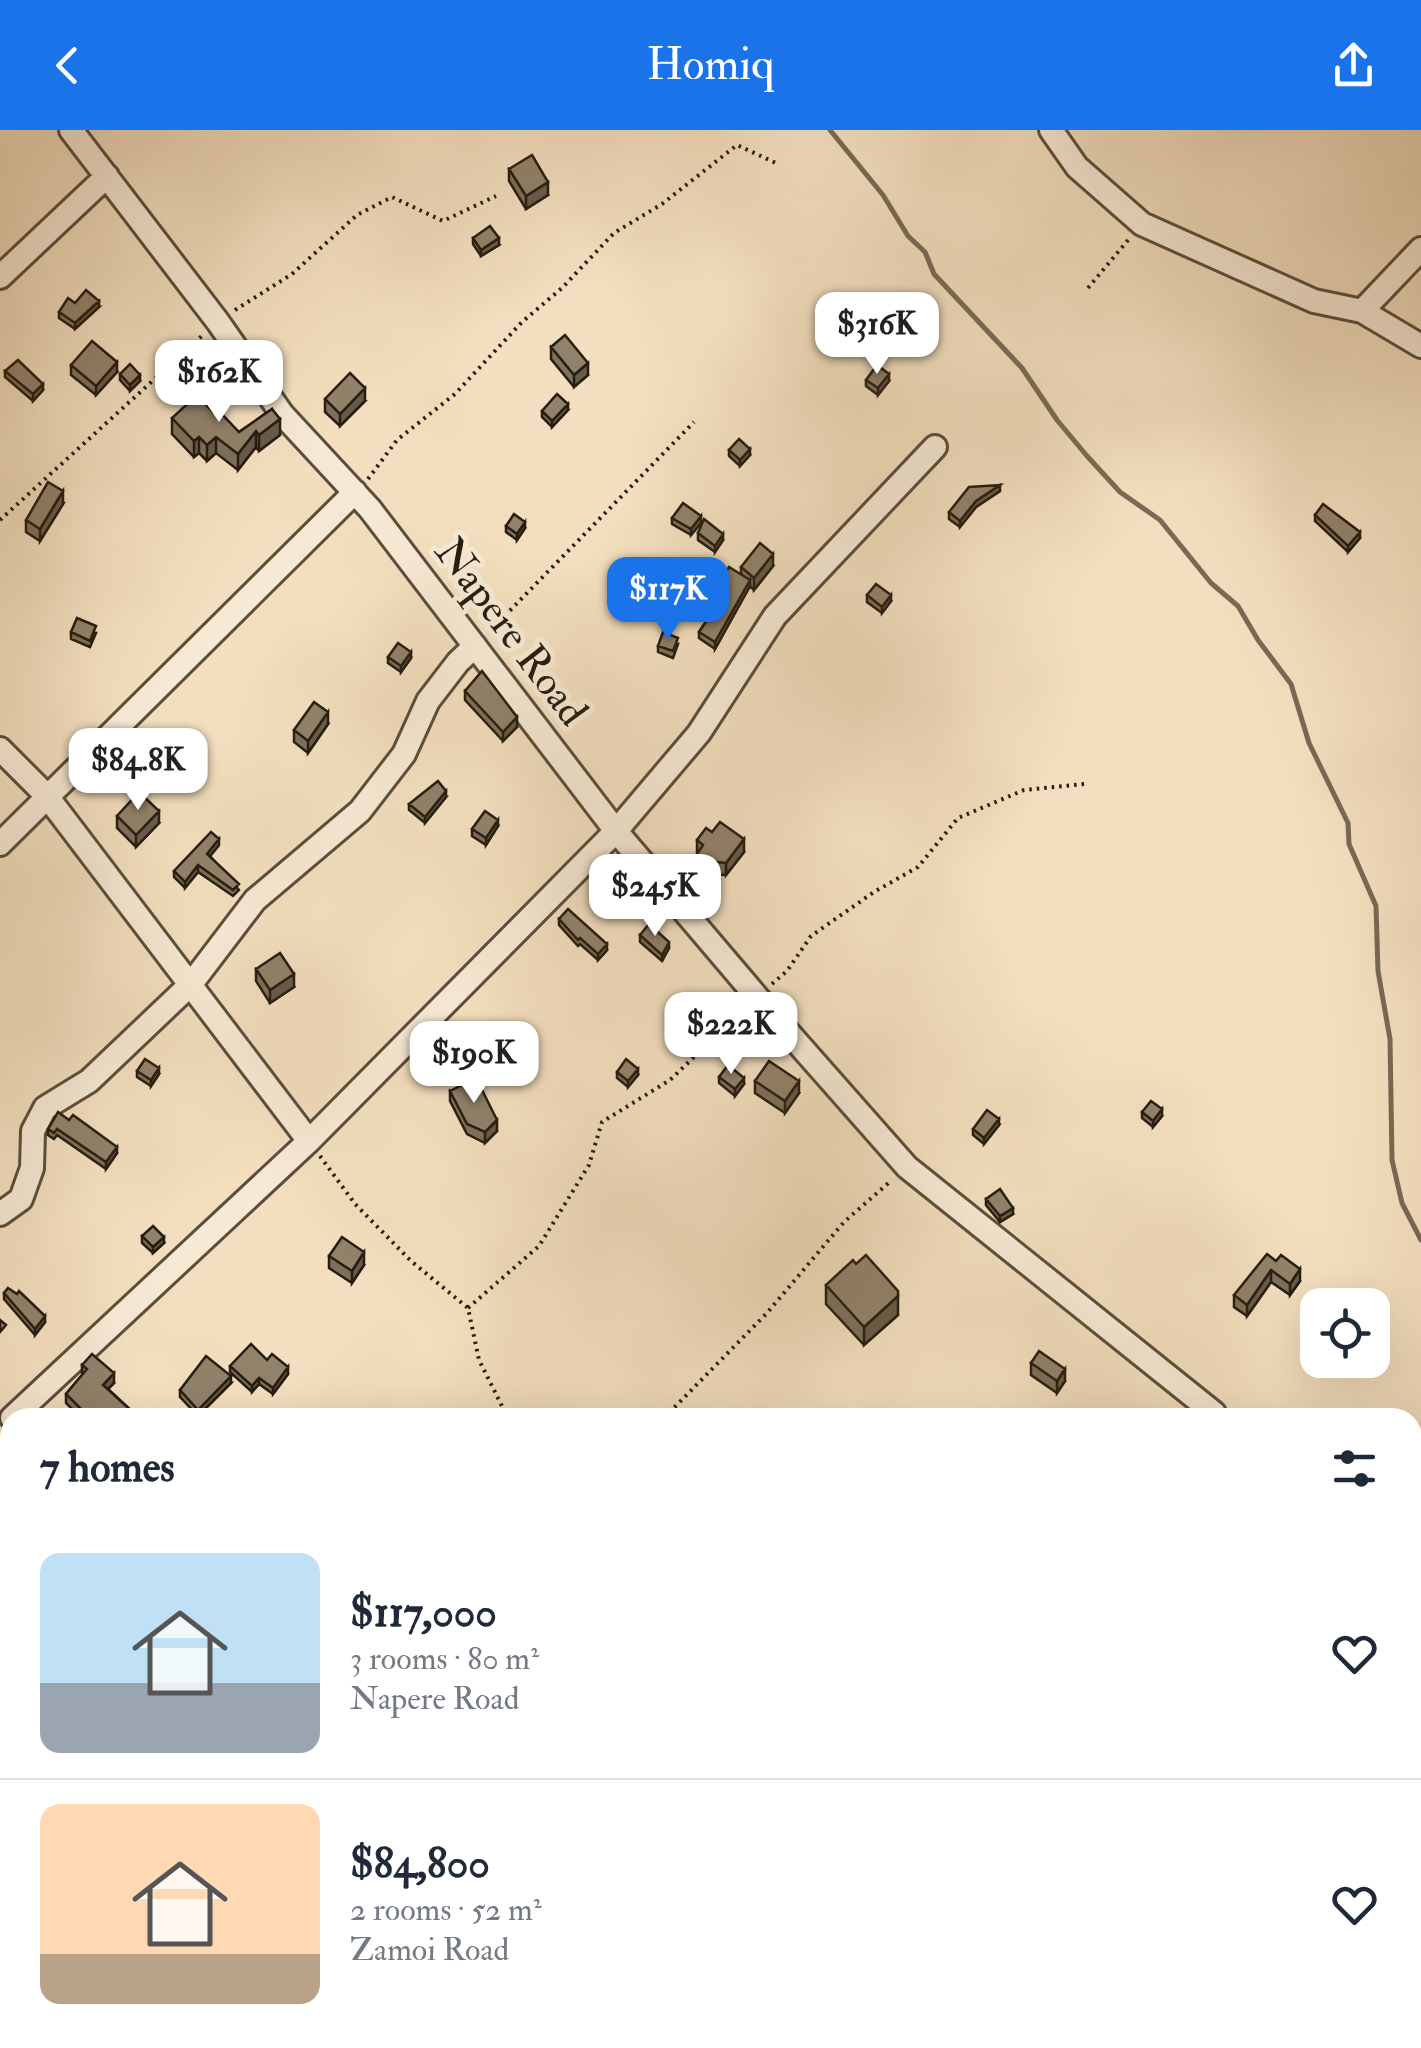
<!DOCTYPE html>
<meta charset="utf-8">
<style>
:root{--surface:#fff;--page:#f6f6f7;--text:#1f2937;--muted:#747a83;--line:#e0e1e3;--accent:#1a73e8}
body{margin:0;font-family:"IM FELL Double Pica",serif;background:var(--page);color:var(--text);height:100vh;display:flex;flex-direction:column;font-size:38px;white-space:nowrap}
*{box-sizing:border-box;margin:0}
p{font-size:32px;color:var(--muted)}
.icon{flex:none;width:55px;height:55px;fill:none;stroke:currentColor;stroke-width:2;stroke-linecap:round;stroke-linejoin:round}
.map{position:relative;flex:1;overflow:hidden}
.panel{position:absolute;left:0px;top:1278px;width:1422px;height:642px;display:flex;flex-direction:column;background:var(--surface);border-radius:30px 30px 0 0;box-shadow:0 10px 40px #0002}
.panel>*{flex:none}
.fabs{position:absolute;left:1300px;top:1158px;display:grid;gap:20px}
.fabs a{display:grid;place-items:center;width:90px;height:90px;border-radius:20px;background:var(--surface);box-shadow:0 10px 40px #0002;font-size:50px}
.price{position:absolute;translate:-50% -85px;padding:0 22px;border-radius:20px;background:#fff;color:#222;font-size:32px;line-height:65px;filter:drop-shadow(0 2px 5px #0008)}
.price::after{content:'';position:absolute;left:50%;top:60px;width:30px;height:22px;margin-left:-15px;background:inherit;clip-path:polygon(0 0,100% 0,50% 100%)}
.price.active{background:var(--accent);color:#fff}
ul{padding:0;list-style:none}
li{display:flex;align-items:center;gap:30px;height:250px;padding:0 40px}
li+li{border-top:2px solid var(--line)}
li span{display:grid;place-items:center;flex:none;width:280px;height:200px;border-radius:20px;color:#555}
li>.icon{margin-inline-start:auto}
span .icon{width:120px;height:120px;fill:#fffc;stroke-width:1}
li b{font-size:42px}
h2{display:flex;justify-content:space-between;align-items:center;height:120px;padding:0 40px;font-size:42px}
header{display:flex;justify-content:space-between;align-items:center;height:130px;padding:0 40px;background:var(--accent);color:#fff;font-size:45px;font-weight:600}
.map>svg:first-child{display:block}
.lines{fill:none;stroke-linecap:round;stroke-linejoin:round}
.stream{stroke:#786a55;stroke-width:5}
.minor-casing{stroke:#5a4e3b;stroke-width:28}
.path{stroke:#271d0f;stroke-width:4;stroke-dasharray:2.5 5;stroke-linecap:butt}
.minor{stroke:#f7ead5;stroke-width:22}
.wall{fill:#7d705c;stroke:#271d0f;stroke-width:2.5}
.shaded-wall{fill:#665b4b;stroke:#271d0f;stroke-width:2.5}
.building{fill:#91826b;stroke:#271d0f;stroke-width:2.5}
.labels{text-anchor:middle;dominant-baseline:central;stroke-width:10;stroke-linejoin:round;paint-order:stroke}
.street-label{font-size:42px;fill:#271d0f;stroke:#f7ead5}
</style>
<header><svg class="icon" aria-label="back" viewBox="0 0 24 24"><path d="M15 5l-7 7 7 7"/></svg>Homiq<svg class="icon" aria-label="share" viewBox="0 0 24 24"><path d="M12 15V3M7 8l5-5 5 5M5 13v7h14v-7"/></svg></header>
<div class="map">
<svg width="1421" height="1918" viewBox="0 0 1421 1918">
<rect width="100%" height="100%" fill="#f3dfbf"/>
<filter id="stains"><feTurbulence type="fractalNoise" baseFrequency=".002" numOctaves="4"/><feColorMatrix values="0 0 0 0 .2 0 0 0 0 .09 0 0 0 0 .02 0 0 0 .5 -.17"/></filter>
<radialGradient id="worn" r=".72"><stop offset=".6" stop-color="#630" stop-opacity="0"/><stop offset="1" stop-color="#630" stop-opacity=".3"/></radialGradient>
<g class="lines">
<path class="stream" d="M830 0 883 65 908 106 925 122 934 144 1022 238 1057 290 1087 326 1120 362 1160 390 1211 453 1238 476 1258 510 1291 554 1309 613 1348 693 1349 714 1376 776 1378 841 1390 909 1392 1030 1402 1073 1421 1110"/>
<defs>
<path id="minor" d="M71 0 218 192 282 284 370 379 616 701 757 867 907 1037 1214 1283
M1051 0 1077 37 1142 94 1314 171 1362 181 1421 216
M0 147 107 46
M1362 181 1421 119
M0 619 46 665 309 1011 616 701 699 603 775 486 935 317
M0 714 355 362
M0 1084 21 1069 32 1038 33 1001 45 978 89 951 191 854 255 770 360 681 404 624 428 571 458 532 475 516
M12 1288 309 1011
M0 1338 10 1351
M1412 1757 1421 1759
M891 1918 900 1910"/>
</defs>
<use href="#minor" class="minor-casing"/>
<path class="path" d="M1088 158 1129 109
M235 180 292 144 357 85 392 67 443 91 496 66
M368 349 397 310 455 264 522 192 562 158 614 103 662 74 737 15 778 34
M0 390 204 204
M489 502 694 292
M772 854 787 841 811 806 874 762 918 737 958 688 1024 660 1085 654
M320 1026 355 1074 411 1131 468 1178 479 1230 508 1288
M468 1178 539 1116 589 1035 602 992 670 950 743 880
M664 1288 767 1183 844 1092 892 1050
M0 1898 10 1888
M336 1910 345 1918
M558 1910 570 1918"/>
<use href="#minor" class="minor"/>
</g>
<path class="wall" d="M509 39 548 65 526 79 509 51Z
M473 108 499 115 481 126 473 114Z
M99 177 75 199 59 188V182Z
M551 217 588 245 574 257 551 229Z
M71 235 117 242 96 265 71 245Z
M5 241 43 260 33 271 5 247Z
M120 244 140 251 130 261 120 250Z
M866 250 889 251 878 265 866 256Z
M325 269 365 271 340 296 325 282Z
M272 279 280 305 259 321 256 317 238 340 216 323 207 331 199 323 194 327 172 304V288L213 282 239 302Z
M568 280 552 297 542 287V281Z
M729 320 750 325 740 336 729 326Z
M1000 361 976 377 960 397 949 389V382Z
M63 374 40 411 26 402V390Z
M1315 385 1360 408 1348 422 1315 391Z
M672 388 701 393 691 405 672 394Z
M506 396 525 398 517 410 506 402Z
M698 403 723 410 715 422 698 410Z
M773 436 754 460 750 456 715 519 699 508V502L711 484 706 481V474L741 445V437Z
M867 465 891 471 882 483 867 472Z
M71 502 96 503 90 517 71 509Z
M678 514 673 528 658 522V516Z
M388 527 411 528 401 542 388 533Z
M465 561 517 597 503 611 465 570Z
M328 594 308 623 294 612V600Z
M189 613 202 614 201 632 189 631Z
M446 667 425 693 409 680V674Z
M117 686 159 693 136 717 117 698Z
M498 696 486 715 472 706V699Z
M697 710 744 722 726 745 706 744 697 737Z
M219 715 210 726 239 760 233 766 198 742 185 758 174 747V741Z
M559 789 607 820 598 830 580 814 578 816 559 795Z
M640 805 669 818 662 831 640 812Z
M256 839 294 857 270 873 256 851Z
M137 941 159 944 151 956 137 947Z
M617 942 638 945 628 957 617 948Z
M719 947 744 954 735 966 719 953Z
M755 951 799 963 785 983 755 963Z
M450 961 497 1001 485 1013 467 1004 450 971Z
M1142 982 1162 986 1153 997 1142 988Z
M69 990 117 1023 106 1039 57 1005 54 1009 48 1005V999Z
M999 995 984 1014 973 1005V999Z
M986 1069 1013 1084 1000 1092 986 1075Z
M142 1106 164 1113 153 1123 142 1113Z
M329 1126 364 1135 352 1153 329 1138Z
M1276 1131 1300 1151 1290 1165 1271 1152 1247 1186 1234 1177V1165Z
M856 1134 898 1185 864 1215 826 1174V1155Z
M4 1163 17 1164 45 1192 35 1205 4 1169Z
M267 1230 288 1244 273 1264 259 1254 252 1262 230 1242V1236Z
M1031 1233 1065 1251 1057 1263 1031 1245Z
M82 1235 114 1253 108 1259 137 1286 146 1288H81L66 1273V1264L82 1245Z
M231 1253 198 1286 180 1267V1260Z
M0 1372 10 1378V1431L0 1421Z
M94 1910H148L139 1918H136L132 1914 128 1918H100Z"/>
<path class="shaded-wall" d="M548 52V65L526 79V66Z
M499 108V115L481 126V120Z
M99 171V177L75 199V193Z
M117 232V242L96 265V256Z
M588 233V245L574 257V245Z
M889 244V251L878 265V258Z
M140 245V251L130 261V255Z
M43 254V260L33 271V264Z
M365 258V271L340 296V284Z
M568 274V280L552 297V291Z
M280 289V305L259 321V305Z
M256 301V317L238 340V324Z
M199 307V323L194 327V311Z
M216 307V323L207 331V315Z
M750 319V325L740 336V330Z
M1000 355V361L976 377 960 397V391L976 371Z
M63 361V374L40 411V399Z
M701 386V393L691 405V399Z
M525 392V398L517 410V404Z
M1360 402V408L1348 422V416Z
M723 404V410L715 422V416Z
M773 424V436L754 460V448Z
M750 450V456L715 519V512Z
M891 465V471L882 483V477Z
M411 522V528L401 542V536Z
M328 582V594L308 623V611Z
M517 587V597L503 611V602Z
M446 661V667L425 693V687Z
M159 681V693L136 717V705Z
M498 690V696L486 715V708Z
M219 709V715L207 730V724Z
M744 709V722L726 745V733Z
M198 735V742L185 758V752Z
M669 812V818L662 831V825Z
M607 814V820L598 830V824Z
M294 844V857L270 873V860Z
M159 938V944L151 956V950Z
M638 939V945L628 957V951Z
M744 948V954L735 966V959Z
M799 951V963L785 983V971Z
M1162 979V986L1153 997V991Z
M999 989V995L984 1014V1008Z
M497 990V1001L485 1013V1002Z
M117 1017V1023L106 1039V1032Z
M1013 1078V1084L1000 1092V1086Z
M164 1107V1113L153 1123V1117Z
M364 1122V1135L352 1153V1141Z
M1300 1139V1151L1290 1165V1154Z
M1271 1140V1152L1247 1186V1175Z
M898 1166V1185L864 1215V1197Z
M45 1186V1192L35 1205V1199Z
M288 1237V1244L273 1264V1258Z
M1065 1239V1251L1057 1263V1251Z
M114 1243V1253L103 1264V1255Z
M231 1246V1253L198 1286V1280Z
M259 1248V1254L252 1262V1256Z
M124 1910H132V1914L128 1918H115Z
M138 1910H148L139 1918H138Z"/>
<path class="building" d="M532 25 548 52 526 66 509 39Z
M490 96 499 108 481 120 473 108Z
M86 160 99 171 75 193 59 182 68 168 75 173Z
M565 205 588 233 574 245 551 217Z
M92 211 117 232 96 256 71 235Z
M18 230 43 254 33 264 5 241Z
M130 234 140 245 130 255 120 244Z
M877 235 889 244 878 258 866 250Z
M350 243 365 258 340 284 325 269Z
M557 264 568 274 552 291 542 281Z
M197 265 213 282 216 278 239 302 272 279 280 289 259 305 256 301 238 324 216 307 207 315 199 307 194 311 172 288Z
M739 309 750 319 740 330 729 320Z
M48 352 63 361 40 399 26 390Z
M1000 355 976 371 960 391 949 382 969 357Z
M683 373 701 386 691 399 672 388Z
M1323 374 1360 402 1348 416 1315 385Z
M514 384 525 392 517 404 506 396Z
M704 389 723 404 715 416 698 403Z
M760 413 773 424 754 448 741 437Z
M729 437 750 450 715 512 699 502 714 480 706 474Z
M876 454 891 465 882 477 867 465Z
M77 488 96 496 90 511 71 502Z
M663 502 678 508 673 521 658 516Z
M398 513 411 522 401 536 388 527Z
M482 541 517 587 503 602 465 561Z
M314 572 328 582 308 611 294 600Z
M195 611 202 614 201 626 189 624V613Z
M438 651 446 661 425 687 409 674Z
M139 662 159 681 136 705 117 686Z
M485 681 498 690 486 708 472 699Z
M720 692 744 709 726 733 706 731 697 724 703 715 697 710 706 698 712 702Z
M211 702 219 709 207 724 239 754 233 760 198 735 185 752 174 741Z
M568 779 607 814 598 824 580 808 578 810 559 789Z
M649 794 669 812 662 825 640 805Z
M280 823 294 844 270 860 256 839Z
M145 929 159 938 151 950 137 941Z
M626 929 638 939 628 951 617 942Z
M769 931 799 951 785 971 755 951Z
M728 935 744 948 735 959 719 947Z
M476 948 497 990 485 1002 467 994 450 961Z
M1151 971 1162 979 1153 991 1142 982Z
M987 980 999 989 984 1008 973 999Z
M58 982 69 990 73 985 117 1017 106 1032 57 999 54 1003 48 999Z
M1000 1059 1013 1078 1000 1086 986 1069Z
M153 1096 164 1107 153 1117 142 1106Z
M342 1107 364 1122 352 1141 329 1126Z
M1267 1124 1276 1131 1281 1125 1300 1139 1290 1154 1271 1140 1247 1175 1234 1165Z
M866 1125 898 1161V1166L864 1197 826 1155 853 1130 856 1134Z
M8 1158 17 1164 19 1161 45 1186 35 1199 4 1163Z
M0 1190 6 1195 0 1202Z
M251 1214 267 1230 272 1224 288 1237 273 1258 259 1248 252 1256 230 1236Z
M1039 1221 1065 1239 1057 1251 1031 1233Z
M92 1224 114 1243 103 1255 137 1286 141 1282 146 1288H117L114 1284 111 1288H90L66 1264 87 1239 82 1235Z
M206 1226 231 1246 198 1280 180 1260Z
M0 1372 10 1378V1422L0 1411Z
M103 1910H124L115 1918H111Z"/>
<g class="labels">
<g class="street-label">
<text transform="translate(511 502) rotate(53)">Napere Road</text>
</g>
</g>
<rect width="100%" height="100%" filter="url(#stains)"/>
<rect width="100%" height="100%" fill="url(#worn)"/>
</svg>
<div class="fabs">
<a><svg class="icon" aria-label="locate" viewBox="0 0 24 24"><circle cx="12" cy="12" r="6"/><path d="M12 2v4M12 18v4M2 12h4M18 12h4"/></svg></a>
</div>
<b class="price" style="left:877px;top:247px">$316K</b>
<b class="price" style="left:219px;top:295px">$162K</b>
<b class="price active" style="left:668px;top:512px">$117K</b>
<b class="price" style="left:138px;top:683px">$84.8K</b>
<b class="price" style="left:655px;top:809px">$245K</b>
<b class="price" style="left:731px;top:947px">$222K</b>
<b class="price" style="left:474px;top:976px">$190K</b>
<section class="panel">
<h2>7 homes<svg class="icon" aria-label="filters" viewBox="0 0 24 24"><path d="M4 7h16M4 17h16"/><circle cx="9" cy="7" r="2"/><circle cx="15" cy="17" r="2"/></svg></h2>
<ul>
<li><span style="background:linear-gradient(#bfe0f5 65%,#9aa5b1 0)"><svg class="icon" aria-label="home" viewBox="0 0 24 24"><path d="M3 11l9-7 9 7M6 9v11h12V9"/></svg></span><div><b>$117,000</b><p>3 rooms · 80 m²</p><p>Napere Road</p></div><svg class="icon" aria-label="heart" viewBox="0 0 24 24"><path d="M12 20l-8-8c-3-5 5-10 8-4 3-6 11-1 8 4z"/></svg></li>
<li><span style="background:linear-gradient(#ffd9b3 75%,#b9a48a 0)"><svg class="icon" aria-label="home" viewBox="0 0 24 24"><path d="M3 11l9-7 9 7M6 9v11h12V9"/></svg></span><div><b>$84,800</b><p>2 rooms · 52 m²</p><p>Zamoi Road</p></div><svg class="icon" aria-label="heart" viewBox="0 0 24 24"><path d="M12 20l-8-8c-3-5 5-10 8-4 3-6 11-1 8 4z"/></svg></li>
</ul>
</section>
</div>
